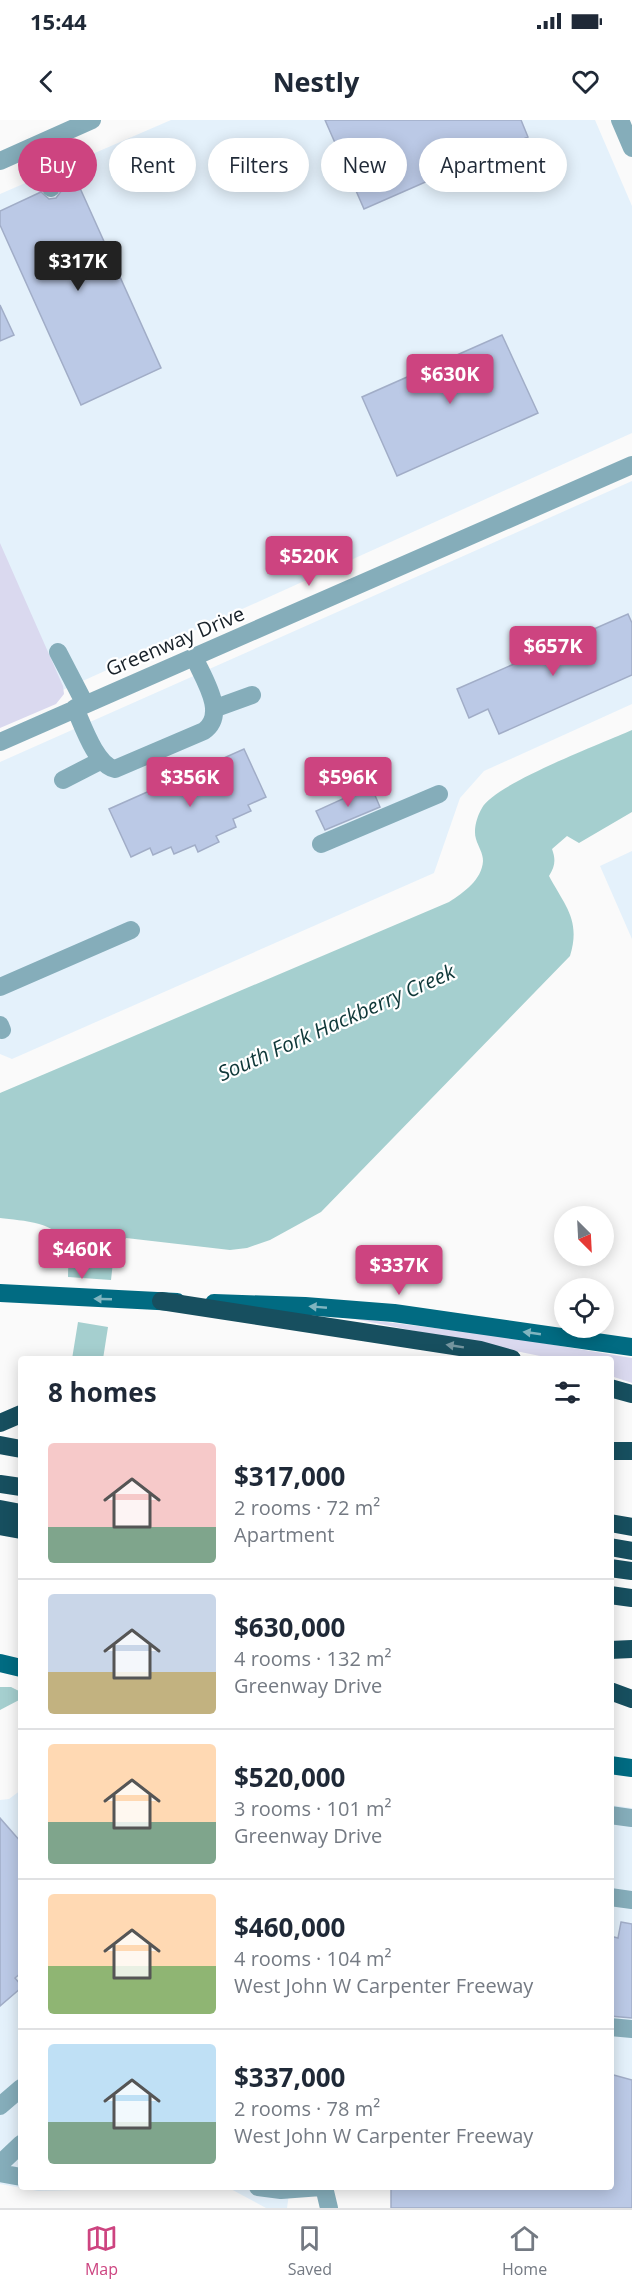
<!DOCTYPE html>
<meta charset="utf-8">
<style>
:root{--surface:#fff;--page:#f6f6f7;--text:#1f2937;--muted:#747a83;--line:#e0e1e3;--accent:#cd4480}
body{margin:0;font-family:"Open Sans",sans-serif;background:var(--page);color:var(--text);height:100vh;display:flex;flex-direction:column;font-size:22px;white-space:nowrap}
*{box-sizing:border-box;margin:0}
p{font-size:20px;color:var(--muted)}
.icon{flex:none;width:33px;height:33px;fill:none;stroke:currentColor;stroke-width:2;stroke-linecap:round;stroke-linejoin:round}
.map{position:relative;flex:1;overflow:hidden}
.side{position:absolute;left:18px;top:1236px;width:596px;height:834px;display:flex;flex-direction:column;background:var(--surface);border-radius:6px;box-shadow:0 3px 15px #0003}
.side>*{flex:none}
.top-card{position:absolute;left:18px;top:18px;width:597px;height:54px;display:flex;gap:12px}
.needle{width:39px;rotate:156deg}
.tools{position:absolute;left:554px;top:1086px;display:grid;gap:12px}
.tools a{display:grid;place-items:center;width:60px;height:60px;border-radius:50%;background:var(--surface);box-shadow:0 3px 15px #0003;font-size:30px}
.price{position:absolute;translate:-50% -51px;padding:0 14px;border-radius:6px;background:var(--accent);color:#fff;font-size:20px;line-height:39px;filter:drop-shadow(0 2px 3px #0008)}
.price::after{content:'';position:absolute;left:50%;top:36px;width:18px;height:14px;margin-left:-9px;background:inherit;clip-path:polygon(0 0,100% 0,50% 100%)}
.price.on{background:#222;color:#fff}
ul{padding:0;list-style:none}
li{display:flex;align-items:center;gap:18px;height:150px;padding:0 30px}
li+li{border-top:2px solid var(--line)}
li span{display:grid;place-items:center;flex:none;width:168px;height:120px;border-radius:6px;color:#555}
li>.icon{margin-inline-start:auto}
span .icon{width:72px;height:72px;fill:#fffc;stroke-width:1}
li b{font-size:26px}
h2{display:flex;justify-content:space-between;align-items:center;height:72px;padding:0 30px;font-size:26px}
.tag{padding:0 21px;border-radius:27px;background:var(--surface);box-shadow:0 3px 15px #0003;font-size:21px;line-height:54px}
.tag.on{background:var(--accent);color:#fff}
.status{display:flex;justify-content:space-between;align-items:center;height:42px;padding:0 30px;background:var(--surface);direction:ltr}
.status svg{height:16px;fill:currentColor}
header{display:flex;justify-content:space-between;align-items:center;height:78px;padding:0 30px;background:var(--surface);font-size:27px;font-weight:700}
.dock{display:flex;justify-content:space-around;align-items:center;height:84px;border-top:2px solid var(--line);background:var(--surface);font-size:16px;color:var(--muted)}
.dock a{display:grid;justify-items:center;gap:3px}
.dock .on{color:var(--accent)}
.map>svg:first-child{display:block}
.built{fill:#e4f1fb}
.green{fill:#dad9ef}
.water{fill:#a5cfcf}
.building{fill:#bbc9e6;stroke:#a1adc7;stroke-width:1.5}
.lines{fill:none;stroke-linecap:round;stroke-linejoin:round}
.minor{stroke:#85adba;stroke-width:18}
.major{stroke:#016b82;stroke-width:18}
.highway{stroke:#174f5f;stroke-width:18}
.oneway{fill:#80b5c0}
.oneway2{fill:#74959f}
.labels{text-anchor:middle;dominant-baseline:central;stroke-width:4.5;stroke-linejoin:round;paint-order:stroke}
.street-label{font-size:20px;fill:#182129;stroke:#fff}
.water-label{font-size:21px;font-style:italic;fill:#0e3738;stroke:#fff}
</style>
<div class="status"><b>15:44</b><svg viewBox="0 0 49 12"><path d="M0 12V9h3v3zM5 12V6h3v6zM10 12V3h3v9zM15 12V0h3v12zM26 1h20v11H26zM47 4h2v5h-2z"/></svg></div>
<header><svg class="icon" aria-label="back" viewBox="0 0 24 24"><path d="M15 5l-7 7 7 7"/></svg>Nestly<svg class="icon" aria-label="heart" viewBox="0 0 24 24"><path d="M12 20l-8-8c-3-5 5-10 8-4 3-6 11-1 8 4z"/></svg></header>
<div class="map">
<svg width="632" height="2088" viewBox="0 0 632 2088">
<rect width="100%" height="100%" fill="#fafafa"/>
<path class="built" d="M171 0H595L632 86V313L56 573 0 444V74Z
M632 361V584L484 651 460 678 434 753 12 939 0 934V642Z
M632 731V819L600 746Z
M21 1670V2067H90L81 2070 38 2071 0 2064V1680L9 1679Z
M611 1685 632 1688V2088H391V2067H610Z
M227 2067H290L287 2088H266Z"/>
<path class="green" d="M0 423 63 566 64 574 56 584 0 608Z
M345 1197 500 1216 632 1238V1263L611 1256 610 1239H555Z"/>
<path class="water" d="M632 610V692L579 723 567 716 552 729C556 740 555 746 549 756 565 786 581 800 570 836L321 1092 270 1120 247 1128 230 1130 126 1118 114 1133 111 1160 68 1157C68 1148 69 1137 67 1128 60 1101 22 1101 0 1098V973L449 782C463 773 482 760 483 741 483 733 478 726 476 719 473 710 477 696 482 688 494 664 603 623 632 610Z
M78 1202 108 1207 103 1239H72Z
M0 1567H11L21 1572V1579L0 1590Z"/>
<path class="building" d="M325 0H521L528 17 364 89Z
M75 57 161 248 81 285 0 105V91L41 72 49 79 56 78 62 70 61 63Z
M0 185 14 215 0 221Z
M502 215 538 293 397 356 362 277Z
M628 494 632 503V555L499 614 488 589 469 598 457 569Z
M244 629 266 677 248 685 251 691 233 699 236 707 216 716 219 722 198 732 195 725 174 734 171 727 153 735 150 728 131 737 109 689Z
M371 666 380 687 325 710 316 691Z
M0 1698 21 1722V1853L15 1858 21 1865V1868L0 1886Z
M621 1802 632 1804V1898L610 1896V1816L618 1818Z
M610 1954 632 1960V2088H391V2067H610Z"/>
<g class="lines">
<path class="minor" d="M620 0 632 28
M34 26 51 68
M0 41 92 0
M58 532 85 584
M75 588C83 606 96 645 115 649L204 611C228 594 203 558 194 537
M216 588 252 575
M0 622 632 345
M63 660 100 641
M321 724 439 674
M0 867 131 810
M0 905 2 910
M610 1695 632 1698
M610 1777 632 1780
M610 1907 632 1909
M0 1986 21 1968
M0 2044 21 2024
M0 2053 21 2057
M258 2067 281 2070 321 2067
M324 2067 329 2088"/>
<path class="major" d="M0 1173 177 1182
M214 1183 305 1186 394 1193 632 1227
M0 1543 21 1548
M610 1645 632 1648"/>
<path class="highway" d="M161 1181 480 1230 512 1239
M610 1268 632 1274
M0 1303 21 1294
M0 1325 21 1329
M610 1331H632
M0 1364 21 1367
M0 1389 21 1393
M610 1403 632 1407
M0 1406 21 1410
M610 1427 632 1431
M610 1448 632 1451
M610 1475 632 1478
M610 1530 632 1529
M610 1571 632 1579"/>
</g>
<defs><path id="oneway-solid" d="M-6-.8H1V-3.2L6.5 0L1 3.2V.8H-6Z" transform="scale(1.5)"/></defs>
<g class="oneway">
<use href="#oneway-solid" transform="translate(103 1179) rotate(-178)"/>
<use href="#oneway-solid" transform="translate(318 1187) rotate(-175)"/>
<use href="#oneway-solid" transform="translate(532 1213) rotate(-172)"/>
</g>
<use class="oneway2" href="#oneway-solid" transform="translate(455 1226) rotate(-171)"/>
<g class="labels">
<g class="street-label">
<text transform="translate(175 521) rotate(-23)">Greenway Drive</text>
</g>
<g class="water-label">
<text transform="translate(336 902) rotate(-24)">South Fork Hackberry Creek</text>
</g>
</g>
</svg>
<div class="tools">
<a><svg class="needle" viewBox="-14 -14 28 28"><path d="M0-13l5 13h-10z" fill="#e53935"/><path d="M0 13l5-13h-10z" fill="#747a83"/></svg></a>
<a><svg class="icon" aria-label="locate" viewBox="0 0 24 24"><circle cx="12" cy="12" r="6"/><path d="M12 2v4M12 18v4M2 12h4M18 12h4"/></svg></a>
</div>
<b class="price on" style="left:78px;top:172px">$317K</b>
<b class="price" style="left:450px;top:285px">$630K</b>
<b class="price" style="left:309px;top:467px">$520K</b>
<b class="price" style="left:553px;top:557px">$657K</b>
<b class="price" style="left:190px;top:688px">$356K</b>
<b class="price" style="left:348px;top:688px">$596K</b>
<b class="price" style="left:82px;top:1160px">$460K</b>
<b class="price" style="left:399px;top:1176px">$337K</b>
<div class="top-card">
<a class="tag on">Buy</a>
<a class="tag">Rent</a>
<a class="tag">Filters</a>
<a class="tag">New</a>
<a class="tag">Apartment</a>
</div>
<section class="side">
<h2>8 homes<svg class="icon" aria-label="filters" viewBox="0 0 24 24"><path d="M4 7h16M4 17h16"/><circle cx="9" cy="7" r="2"/><circle cx="15" cy="17" r="2"/></svg></h2>
<ul>
<li><span style="background:linear-gradient(#f6c9c9 70%,#7fa58c 0)"><svg class="icon" aria-label="home" viewBox="0 0 24 24"><path d="M3 11l9-7 9 7M6 9v11h12V9"/></svg></span><div><b>$317,000</b><p>2 rooms · 72 m²</p><p>Apartment</p></div></li>
<li><span style="background:linear-gradient(#c9d6e8 65%,#c2b280 0)"><svg class="icon" aria-label="home" viewBox="0 0 24 24"><path d="M3 11l9-7 9 7M6 9v11h12V9"/></svg></span><div><b>$630,000</b><p>4 rooms · 132 m²</p><p>Greenway Drive</p></div></li>
<li><span style="background:linear-gradient(#ffd9b3 65%,#7fa58c 0)"><svg class="icon" aria-label="home" viewBox="0 0 24 24"><path d="M3 11l9-7 9 7M6 9v11h12V9"/></svg></span><div><b>$520,000</b><p>3 rooms · 101 m²</p><p>Greenway Drive</p></div></li>
<li><span style="background:linear-gradient(#ffd9b3 60%,#8fb573 0)"><svg class="icon" aria-label="home" viewBox="0 0 24 24"><path d="M3 11l9-7 9 7M6 9v11h12V9"/></svg></span><div><b>$460,000</b><p>4 rooms · 104 m²</p><p>West John W Carpenter Freeway</p></div></li>
<li><span style="background:linear-gradient(#bfe0f5 65%,#7fa58c 0)"><svg class="icon" aria-label="home" viewBox="0 0 24 24"><path d="M3 11l9-7 9 7M6 9v11h12V9"/></svg></span><div><b>$337,000</b><p>2 rooms · 78 m²</p><p>West John W Carpenter Freeway</p></div></li>
</ul>
</section>
</div>
<nav class="dock">
<a class="on"><svg class="icon" aria-label="map" viewBox="0 0 24 24"><path d="M3 6l6-2 6 2 6-2v14l-6 2-6-2-6 2zM9 4v14M15 6v14"/></svg>Map</a>
<a><svg class="icon" aria-label="saved" viewBox="0 0 24 24"><path d="M7 4h10v16l-5-4-5 4z"/></svg>Saved</a>
<a><svg class="icon" aria-label="home" viewBox="0 0 24 24"><path d="M3 11l9-7 9 7M6 9v11h12V9"/></svg>Home</a>
</nav>
